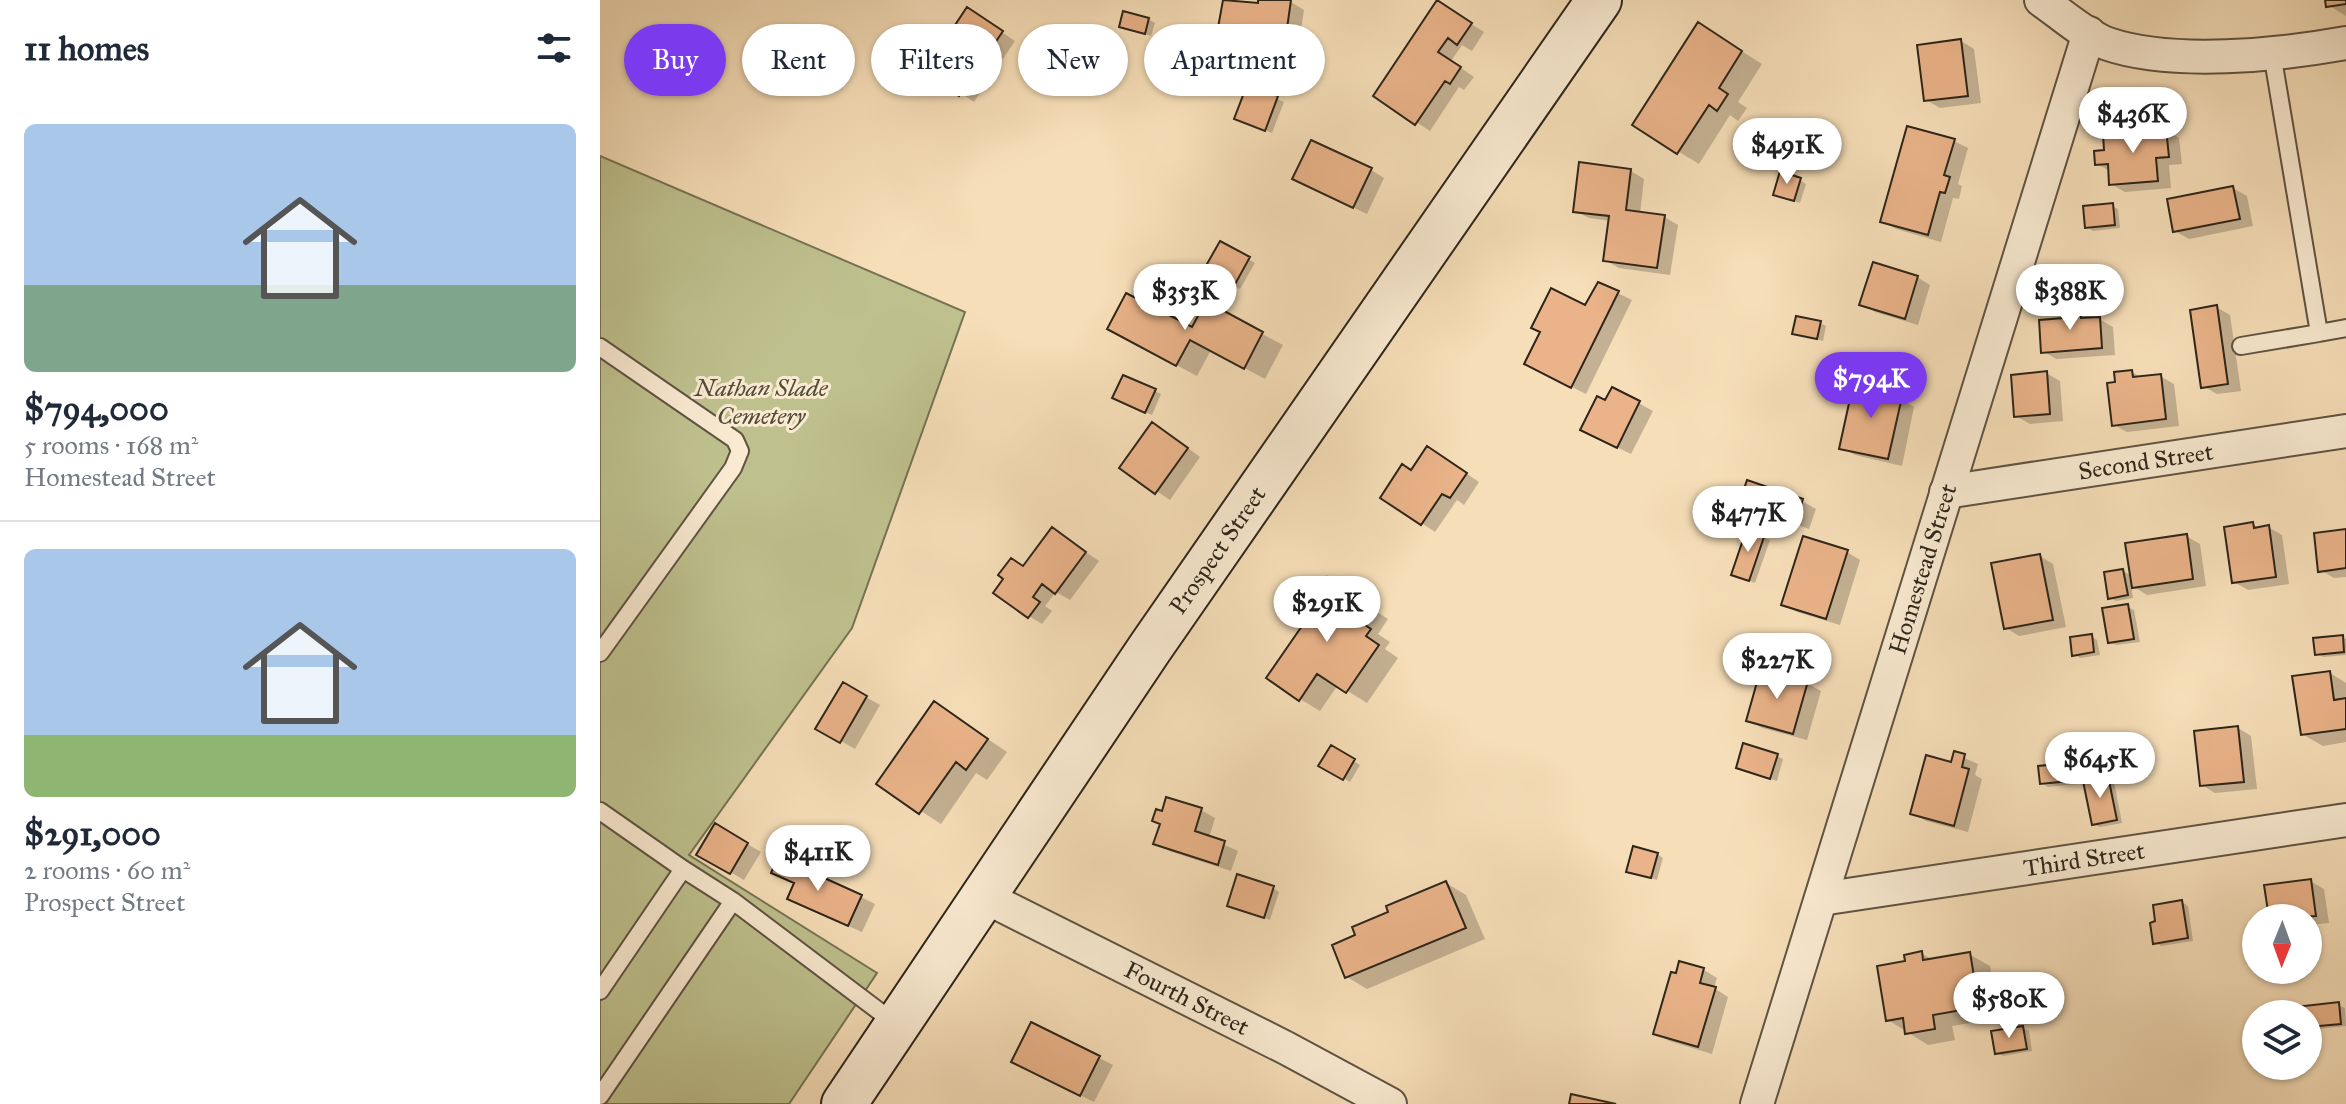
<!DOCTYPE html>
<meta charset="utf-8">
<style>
:root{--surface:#fff;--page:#f2f2f3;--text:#1f2937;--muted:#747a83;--line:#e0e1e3;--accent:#7c3aed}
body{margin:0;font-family:"IM FELL Great Primer",serif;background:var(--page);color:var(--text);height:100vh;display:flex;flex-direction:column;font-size:30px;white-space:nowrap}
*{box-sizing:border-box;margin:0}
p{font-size:26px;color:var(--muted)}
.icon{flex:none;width:44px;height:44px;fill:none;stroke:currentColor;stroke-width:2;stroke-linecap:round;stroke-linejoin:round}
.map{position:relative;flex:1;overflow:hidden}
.sheet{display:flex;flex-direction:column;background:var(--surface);width:600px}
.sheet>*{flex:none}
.banner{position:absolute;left:24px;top:24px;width:760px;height:72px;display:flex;gap:16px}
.needle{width:52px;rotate:181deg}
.controls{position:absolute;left:1642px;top:904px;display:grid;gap:16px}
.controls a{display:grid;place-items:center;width:80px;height:80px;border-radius:50%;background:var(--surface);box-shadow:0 2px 6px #0004;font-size:40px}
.price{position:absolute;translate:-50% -68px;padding:0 18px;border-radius:28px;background:#fff;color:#222;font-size:26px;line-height:52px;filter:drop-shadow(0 2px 4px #0008)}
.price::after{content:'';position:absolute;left:50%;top:48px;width:24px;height:18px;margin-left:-12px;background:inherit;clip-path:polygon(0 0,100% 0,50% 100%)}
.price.selected{background:var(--accent);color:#fff}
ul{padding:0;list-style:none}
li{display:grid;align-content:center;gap:16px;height:424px;padding:0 24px}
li+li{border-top:2px solid var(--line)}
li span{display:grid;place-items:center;height:248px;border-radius:12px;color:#555}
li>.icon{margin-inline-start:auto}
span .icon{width:144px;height:144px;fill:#fffc;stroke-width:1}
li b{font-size:34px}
h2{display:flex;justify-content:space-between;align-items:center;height:96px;padding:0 24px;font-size:34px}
.chip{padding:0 28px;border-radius:36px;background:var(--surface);box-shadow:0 2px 6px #0004;font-size:28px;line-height:72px}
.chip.selected{background:var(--accent);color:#fff}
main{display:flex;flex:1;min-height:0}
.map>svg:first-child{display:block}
.green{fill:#bec18e;stroke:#767354;stroke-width:2}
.shadow{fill:#0003}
.building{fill:#eab389;stroke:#2d251a;stroke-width:2}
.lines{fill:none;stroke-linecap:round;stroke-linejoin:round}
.lane-casing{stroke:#5f5342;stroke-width:20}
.street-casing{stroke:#5f5342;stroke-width:36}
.secondary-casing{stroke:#2d251a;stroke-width:48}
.lane{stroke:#f9ead1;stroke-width:16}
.street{stroke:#f9ead1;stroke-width:32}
.secondary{stroke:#f9ead1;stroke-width:44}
.labels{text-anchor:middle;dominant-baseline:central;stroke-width:6;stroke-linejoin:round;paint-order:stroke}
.park-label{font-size:24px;font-style:italic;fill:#514c37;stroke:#f9ead1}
.street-label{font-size:24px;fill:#2d251a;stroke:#f9ead1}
</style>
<main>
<section class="sheet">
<h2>11 homes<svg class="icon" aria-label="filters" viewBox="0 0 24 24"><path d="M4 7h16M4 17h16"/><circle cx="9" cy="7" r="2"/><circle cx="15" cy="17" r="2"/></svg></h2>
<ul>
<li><span style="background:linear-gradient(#a9c7e8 65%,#7fa58c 0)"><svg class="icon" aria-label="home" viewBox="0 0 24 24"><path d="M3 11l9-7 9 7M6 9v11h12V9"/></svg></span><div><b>$794,000</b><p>5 rooms · 168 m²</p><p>Homestead Street</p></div></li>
<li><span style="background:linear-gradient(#a9c7e8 75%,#8fb573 0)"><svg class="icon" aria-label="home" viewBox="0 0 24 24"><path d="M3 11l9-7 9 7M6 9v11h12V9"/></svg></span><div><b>$291,000</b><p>2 rooms · 60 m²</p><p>Prospect Street</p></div></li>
</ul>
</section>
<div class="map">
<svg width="1746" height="1104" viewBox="0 0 1746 1104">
<rect width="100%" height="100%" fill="#f6deb8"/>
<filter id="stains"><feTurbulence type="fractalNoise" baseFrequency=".0025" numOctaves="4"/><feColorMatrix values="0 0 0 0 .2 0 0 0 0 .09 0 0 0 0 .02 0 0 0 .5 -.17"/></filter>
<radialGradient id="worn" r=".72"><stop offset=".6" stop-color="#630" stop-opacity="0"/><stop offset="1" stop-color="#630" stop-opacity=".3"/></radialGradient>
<path class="green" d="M0 156 365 312 252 628 89 855 277 973 189 1104H0Z"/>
<path class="shadow" d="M625 0 659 5 660 0H678L691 2 704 10 697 56 632 46 618 38Z
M1727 0H1746V16L1728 5Z
M851 11 884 32 872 51 862 45 851 61 874 77 864 90 859 87 830 131 775 95Z
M381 18 415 41 374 102 327 71Z
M548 19 555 23 551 36 522 26Z
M1119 37 1162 64 1138 102 1147 108 1138 121 1130 115 1099 164 1035 125Z
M1361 41 1374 49 1381 103 1340 108 1326 100Z
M648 87 684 102 672 133 642 121Z
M1566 130 1579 138 1582 164 1569 165 1571 188 1525 192 1511 184 1510 171 1497 164Z
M1354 141 1368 148 1358 184 1362 186 1359 199 1353 198 1341 242 1296 229 1282 221Z
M771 170 784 178 767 214 708 186Z
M1031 171 1044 179 1040 214 1064 217 1078 225 1070 275 1019 268 1005 260 1011 221 989 218 975 211Z
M1200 180 1206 184 1200 203 1182 197Z
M1633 188 1647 196 1653 226 1589 239 1575 231Z
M1512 206 1518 209 1520 228 1493 231 1487 227Z
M621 244 655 263 640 289 606 270Z
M1317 277 1330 285 1318 325 1275 312 1262 304Z
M999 284 1032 300 986 394 940 371 986 308Z
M606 304 683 345 665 379 611 350 597 376 530 340 592 330Z
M1480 307 1493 315 1494 319H1499L1513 327 1515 355 1456 359 1443 351 1465 320Z
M1616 307 1630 315 1641 391 1617 394 1603 386Z
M1220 323 1226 326 1223 341 1194 333Z
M1532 372 1542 378 1560 376 1574 384 1579 426 1527 432 1514 425 1517 384Z
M1446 373 1460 381 1463 421 1430 424 1416 416Z
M1278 381 1290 383 1303 391 1301 399 1314 407 1302 466 1255 455 1242 448 1275 392Z
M1013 389 1053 411 1031 454 996 437Z
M555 391 561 394 552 415 521 401Z
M566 432 600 457 570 500 522 468Z
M841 456 879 482 864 505 857 500 835 532 782 497 812 472Z
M1148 483 1202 501 1216 509 1209 529 1155 510 1142 503Z
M1653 524 1660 529 1668 527 1682 535 1689 584 1648 590 1634 582Z
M452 529 499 561 470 600 456 592 445 606 452 611 442 624 429 616 406 579 425 568Z
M1148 531 1170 540 1155 583 1139 577Z
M1746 531V577L1734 578 1720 570Z
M1586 536 1600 544 1606 586 1547 595 1531 585 1533 598 1516 601 1510 598 1523 571 1532 576Z
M1247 552 1260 560 1240 625 1197 612 1184 605Z
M1440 556 1453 564 1466 627 1419 636 1406 628Z
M728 580 788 619 778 634 790 642 785 649 798 658 767 703 738 685 720 711 700 699 716 610Z
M1528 607 1534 610 1540 642 1516 645 1510 642Z
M1491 636 1497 640 1500 655 1480 658 1474 654Z
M1742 637 1746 639V655L1723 657 1717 653Z
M1730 673 1746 683V742L1723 746 1702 734Z
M1207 683 1221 691 1207 740 1162 728 1148 720Z
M243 684 280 705 255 749 218 728Z
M354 716 407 752 387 780 376 773 341 824 278 783Z
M1638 728 1651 736 1657 789 1615 793 1602 785Z
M732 748 760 765 750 782 721 765Z
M1355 754 1378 764 1375 775 1382 779 1368 832 1326 821 1313 813 1352 765Z
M1177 756 1183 759 1177 781 1138 768Z
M1478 764 1484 767 1486 782 1508 778 1514 782 1522 823 1500 827 1493 824 1485 783 1448 787 1442 783Z
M601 810 615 818 609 838 638 851 631 871 569 851 556 843Z
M116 826 161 852 144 880 99 854Z
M1057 854 1063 858 1057 880 1028 871Z
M187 880 261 897 275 904 262 932 203 906 196 884Z
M1710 881 1724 889 1729 923 1708 925V918H1671L1666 887Z
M846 883 866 895 885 939 767 989 747 977 758 936 791 913Z
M673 888 679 892 670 920 636 908Z
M1582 902 1588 906 1593 941 1561 946 1555 942Z
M1321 953 1333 960 1369 954 1390 966 1399 1018 1352 1026 1355 1040 1328 1045 1288 1020Z
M1081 963 1104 970 1117 978 1114 988 1128 997 1112 1054 1069 1041 1055 1033Z
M1738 1005 1745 1008 1746 1026 1708 1030V1014H1689Z
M432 1024 513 1065 494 1102 427 1069Z
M1423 1028 1429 1031 1432 1051 1403 1056 1397 1053Z"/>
<path class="building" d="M623 0 658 3V0H691L684 50 616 39Z
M837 0 872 23 857 45 848 38 838 52 861 67 850 84 845 81 815 125 773 96Z
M1725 0H1746V4L1726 7Z
M367 7 403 31 359 96 324 72Z
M523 11 549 18 545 34 519 27Z
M1098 22 1142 51 1119 88 1128 94 1117 111 1109 105 1077 154 1032 125Z
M1361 39 1368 96 1324 101 1317 45Z
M647 85 678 96 665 131 634 119Z
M1307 126 1355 139 1344 175 1350 177 1345 193 1340 192 1328 235 1280 222Z
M1566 128 1569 157 1556 158 1558 181 1509 185 1508 164 1495 165 1494 151 1504 150 1503 134Z
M711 140 772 168 753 208 692 179Z
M979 162 1031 169 1026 210 1065 215 1057 268 1003 261 1009 216 973 212Z
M1180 171 1201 178 1194 201 1173 195Z
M1633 186 1640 219 1573 232 1567 199Z
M1513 203 1515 225 1485 228 1483 206Z
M620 241 650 257 633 288 603 271Z
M1273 262 1318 276 1305 319 1259 305Z
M998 282 1019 291 971 388 924 364 940 332 931 328 951 288 985 305Z
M526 293 592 327 606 301 663 332 644 369 590 340 576 366 507 329Z
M1480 305 1481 318 1500 317 1502 348 1441 353 1439 320 1463 318 1462 306Z
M1617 305 1628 384 1601 388 1590 310Z
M1196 316 1221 321 1217 339 1192 334Z
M1532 370 1533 377 1561 374 1566 419 1512 426 1507 383 1515 382 1514 372Z
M1447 371 1450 414 1414 417 1411 375Z
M523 375 556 389 545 413 512 398Z
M1276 378 1290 381 1288 394 1302 397 1288 459 1239 449 1253 385 1274 389Z
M1012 387 1040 401 1017 448 980 430 997 396 1005 400Z
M552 422 588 448 555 494 519 468Z
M827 446 867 473 850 498 842 494 821 525 780 498 802 464 811 470Z
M1147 480 1203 499 1195 523 1139 504Z
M1653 522 1654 528 1669 525 1676 577 1632 583 1624 527Z
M452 527 486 552 455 594 442 584 433 597 440 602 428 618 393 593 403 579 398 575 411 558 423 566Z
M1147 528 1165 534 1149 581 1131 575Z
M1746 529V568L1718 572 1714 533Z
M1587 534 1593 579 1532 588 1525 543Z
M1203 536 1248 550 1226 619 1181 605Z
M1440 554 1453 620 1404 629 1391 563Z
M1523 569 1528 595 1508 599 1504 572Z
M727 577 769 606 759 621 771 629 766 636 779 645 746 693 717 674 699 701 666 678 713 610 707 607Z
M1528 604 1534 639 1508 643 1502 608Z
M1492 634 1494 652 1472 656 1470 637Z
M1743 635 1744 652 1715 655 1713 638Z
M1161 668 1208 681 1193 734 1146 721Z
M1730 671 1734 700 1746 698V729L1701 735 1692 676Z
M243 682 267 696 240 743 215 729Z
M334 701 388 739 366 770 356 762 319 814 276 784Z
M1638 726 1644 782 1600 786 1594 731Z
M1143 743 1178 754 1170 779 1136 768Z
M731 745 755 759 743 780 718 766Z
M1354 751 1365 754 1362 767 1369 769 1354 826 1310 814 1326 755 1351 762Z
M1478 762 1480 780 1440 784 1438 766Z
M1508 776 1517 820 1492 825 1483 781Z
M566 797 602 808 595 831 625 841 618 865 553 844 560 824 552 821 556 809 562 811Z
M115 823 148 843 130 874 96 855Z
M1033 846 1058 853 1051 878 1026 872Z
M178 857 262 895 248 926 187 899 194 883 171 873Z
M637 874 674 886 664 918 627 906Z
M1711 879 1716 916 1669 918 1664 885Z
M846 881 866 928 745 978 732 945 755 935 752 927 788 912 786 906Z
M1582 900 1588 938 1553 944 1550 923 1555 921 1553 905Z
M1322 951 1323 960 1370 952 1379 1007 1333 1015 1335 1029 1305 1034 1303 1018 1286 1021 1277 966 1305 961 1304 955Z
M1079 961 1104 968 1100 983 1116 987 1098 1047 1053 1034 1071 972 1076 973Z
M1739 1002 1741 1024 1708 1027V1014H1687V1008Z
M431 1022 500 1056 480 1096 411 1062Z
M1423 1026 1427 1049 1395 1054 1391 1031Z
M971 1094 1016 1104H969Z"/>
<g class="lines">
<defs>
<path id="lane" d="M1672 53 1719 333 1746 328
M1641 346 1719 333
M0 347 135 440 140 451 133 468 0 653
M0 811 83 869 0 991
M83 869 133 901
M0 1096 133 901 296 1024"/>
<g id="street">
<path d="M1441 0C1460 13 1487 37 1508 44 1573 66 1679 55 1746 43"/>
<path id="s1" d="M1346 492 1746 431"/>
<path id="s2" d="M383 896 686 1048 790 1104"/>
<path id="s3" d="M1221 899 1746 820"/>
<path id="s4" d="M1157 1104 1489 33"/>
</g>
<g id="secondary">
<path id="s5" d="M244 1104 550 648 999 0"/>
</g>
</defs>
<use href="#lane" class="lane-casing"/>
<use href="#street" class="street-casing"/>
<use href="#secondary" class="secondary-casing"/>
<use href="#lane" class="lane"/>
<use href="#street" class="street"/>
<use href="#secondary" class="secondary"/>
</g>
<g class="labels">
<g class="park-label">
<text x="161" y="388">Nathan Slade<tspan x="161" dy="28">Cemetery</tspan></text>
</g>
<g class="street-label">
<text stroke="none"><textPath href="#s1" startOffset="202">Second Street</textPath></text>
<text stroke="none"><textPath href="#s5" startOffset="668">Prospect Street</textPath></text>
<text stroke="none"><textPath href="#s4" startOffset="560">Homestead Street</textPath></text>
<text stroke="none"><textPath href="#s3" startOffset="266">Third Street</textPath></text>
<text stroke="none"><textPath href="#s2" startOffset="228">Fourth Street</textPath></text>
</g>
</g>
<rect width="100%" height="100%" filter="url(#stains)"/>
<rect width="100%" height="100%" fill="url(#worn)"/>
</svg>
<div class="controls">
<a><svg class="needle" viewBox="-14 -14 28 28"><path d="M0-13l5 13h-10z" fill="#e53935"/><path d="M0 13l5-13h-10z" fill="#747a83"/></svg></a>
<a><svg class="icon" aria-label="layers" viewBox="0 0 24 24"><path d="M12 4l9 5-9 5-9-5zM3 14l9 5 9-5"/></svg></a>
</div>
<b class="price" style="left:1533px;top:155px">$436K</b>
<b class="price" style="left:1187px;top:186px">$491K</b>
<b class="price" style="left:585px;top:332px">$353K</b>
<b class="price" style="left:1470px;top:332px">$388K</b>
<b class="price selected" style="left:1271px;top:420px">$794K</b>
<b class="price" style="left:1148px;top:554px">$477K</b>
<b class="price" style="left:727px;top:644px">$291K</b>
<b class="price" style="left:1177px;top:701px">$227K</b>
<b class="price" style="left:1500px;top:800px">$645K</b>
<b class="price" style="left:218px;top:893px">$411K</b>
<b class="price" style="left:1409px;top:1040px">$580K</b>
<div class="banner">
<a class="chip selected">Buy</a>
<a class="chip">Rent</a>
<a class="chip">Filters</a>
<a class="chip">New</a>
<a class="chip">Apartment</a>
</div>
</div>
</main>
